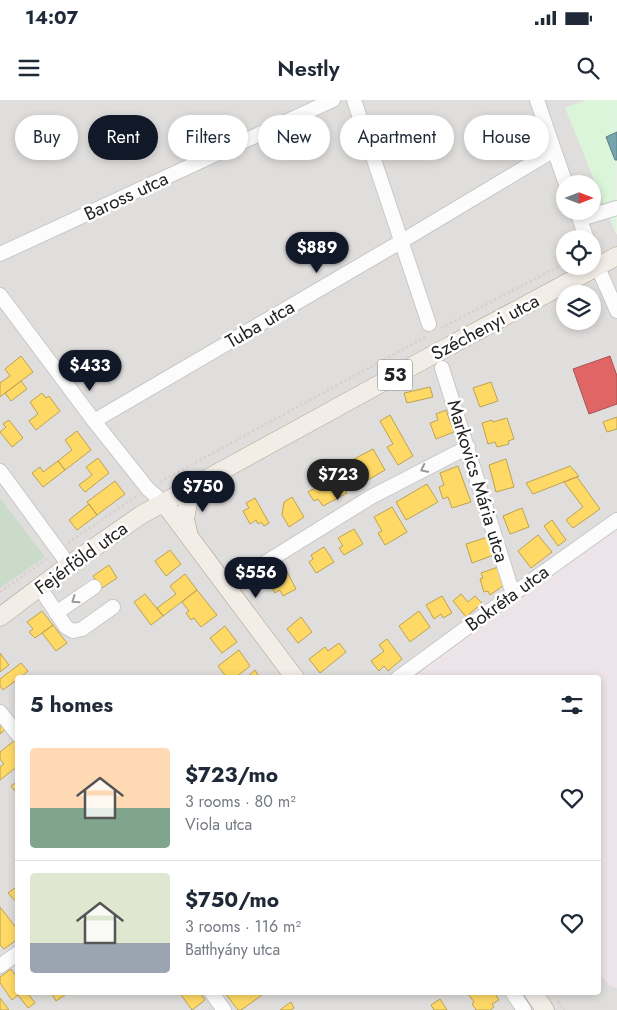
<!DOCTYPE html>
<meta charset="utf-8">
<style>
:root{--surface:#fff;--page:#f2f2f3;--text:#1f2937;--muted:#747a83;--line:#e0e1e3;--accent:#111827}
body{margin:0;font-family:Jost,sans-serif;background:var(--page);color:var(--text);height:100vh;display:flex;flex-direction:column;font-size:19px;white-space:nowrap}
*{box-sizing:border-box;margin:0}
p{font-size:16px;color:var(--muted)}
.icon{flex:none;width:28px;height:28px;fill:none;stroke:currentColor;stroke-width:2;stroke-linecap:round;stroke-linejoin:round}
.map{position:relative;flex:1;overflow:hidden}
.panel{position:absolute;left:15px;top:575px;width:586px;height:320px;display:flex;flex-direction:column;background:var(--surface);border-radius:5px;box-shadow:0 2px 8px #0003}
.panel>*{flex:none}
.banner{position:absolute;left:15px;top:15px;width:588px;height:45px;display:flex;gap:10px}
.needle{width:32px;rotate:90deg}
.tools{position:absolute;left:556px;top:75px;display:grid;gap:10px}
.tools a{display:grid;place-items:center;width:45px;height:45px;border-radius:50%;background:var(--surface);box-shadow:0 2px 8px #0003;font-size:25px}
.price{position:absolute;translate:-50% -42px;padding:0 11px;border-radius:18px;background:var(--accent);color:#fff;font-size:16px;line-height:32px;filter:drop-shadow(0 1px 2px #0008)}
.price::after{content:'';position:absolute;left:50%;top:30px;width:15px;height:11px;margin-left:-8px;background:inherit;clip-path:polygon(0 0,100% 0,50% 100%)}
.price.selected{background:#222;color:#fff}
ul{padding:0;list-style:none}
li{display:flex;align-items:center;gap:15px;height:125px;padding:0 15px}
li+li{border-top:1px solid var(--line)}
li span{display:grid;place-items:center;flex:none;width:140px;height:100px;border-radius:5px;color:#555}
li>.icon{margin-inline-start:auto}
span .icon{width:60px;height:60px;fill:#fffc;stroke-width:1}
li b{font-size:21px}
h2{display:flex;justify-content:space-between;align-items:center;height:60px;padding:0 15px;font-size:21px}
.tag{padding:0 18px;border-radius:22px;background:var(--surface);box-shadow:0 2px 8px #0003;font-size:18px;line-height:45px}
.tag.selected{background:var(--accent);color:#fff}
.status{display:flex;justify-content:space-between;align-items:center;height:35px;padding:0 25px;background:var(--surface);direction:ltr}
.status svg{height:14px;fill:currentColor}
header{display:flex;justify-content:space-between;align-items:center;height:65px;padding:0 15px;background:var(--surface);font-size:22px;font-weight:600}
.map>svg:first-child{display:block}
.residential{fill:#dfdedc;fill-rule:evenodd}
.industrial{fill:#ede4e9}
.cemetery{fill:#cadbca}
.park{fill:#daf5da}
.parking{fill:#e0dfde}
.homes{fill:#ffd966;stroke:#bda252}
.shops{fill:#e06666;stroke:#a75252}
.public{fill:#76a5af;stroke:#5d7e85}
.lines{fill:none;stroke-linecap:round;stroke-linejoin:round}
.minor-casing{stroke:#c9c8c7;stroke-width:16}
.major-casing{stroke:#a79c86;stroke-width:19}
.path{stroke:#dccecd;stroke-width:2.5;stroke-dasharray:2.5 2.5;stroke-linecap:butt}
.minor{stroke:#fdfcfc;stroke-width:14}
.major{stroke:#f3ede7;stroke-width:18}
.oneway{stroke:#9a9a9a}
.labels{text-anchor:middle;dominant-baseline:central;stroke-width:5;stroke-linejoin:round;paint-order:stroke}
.shield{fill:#fff;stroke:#646464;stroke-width:1}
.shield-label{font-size:18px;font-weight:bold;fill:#222}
.street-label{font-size:19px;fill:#222;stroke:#fff}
</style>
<div class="status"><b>14:07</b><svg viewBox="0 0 49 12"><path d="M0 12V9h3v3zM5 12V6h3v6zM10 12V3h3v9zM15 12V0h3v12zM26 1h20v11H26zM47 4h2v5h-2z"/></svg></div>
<header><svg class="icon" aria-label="menu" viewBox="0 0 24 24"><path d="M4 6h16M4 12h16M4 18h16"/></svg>Nestly<svg class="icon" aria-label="search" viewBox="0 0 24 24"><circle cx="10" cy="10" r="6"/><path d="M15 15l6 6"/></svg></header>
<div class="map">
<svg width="617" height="910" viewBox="0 0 617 910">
<rect width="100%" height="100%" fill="#f0eeeb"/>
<path class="residential" d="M0 0H586L566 8 616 134H617V428L414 577 18 578V892H599V871L609 885 617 888V910H0V488L44 457 0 398ZM565 84H592V111H565ZM565 139H592V166H565ZM565 194H592V221H565Z"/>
<path class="industrial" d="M617 428V888L609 885 599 871V578H414Z"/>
<path class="cemetery" d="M0 398 45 457 0 488Z"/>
<path class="park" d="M586 0H617L616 134 565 8Z"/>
<path class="parking" d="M565 213V221H592L593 214 610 256 536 284 517 232Z"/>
<path class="homes" d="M21 256 33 272 0 297V283L10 276 5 269Z
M21 281 27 289 11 301 5 293Z
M491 282 498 301 480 307 473 288Z
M430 287 433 297 407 303 404 293Z
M42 293 46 298 49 296 60 311 36 330 29 321 38 314 30 302Z
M446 310 454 332 436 339 430 323 438 320 436 314Z
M390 315 413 356 398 365 387 347 393 344 380 321Z
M617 317V329L607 332 603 322Z
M507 318 514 339 508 341 509 344 497 347 495 342 488 344 482 323 492 320 493 322Z
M9 320 23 338 12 347 0 332 6 327 3 324Z
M77 331 91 350 65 370 58 361 72 350 65 340Z
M373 349 385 370 366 381 354 359Z
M98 358 109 373 85 392 79 385 92 375 86 367Z
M506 359 514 387 496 392 489 365Z
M58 361 65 370 43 387 32 373 40 367 43 372Z
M458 366 471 402 452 408 448 397 443 399 439 387 444 385 440 373Z
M570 366 579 376 533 394 526 383Z
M339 372 345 383 342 385 347 393 323 406 318 399 314 401 308 392 334 378 332 375Z
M577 377 600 409 573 428 566 420 583 407 564 382Z
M115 381 125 394 97 415 87 402Z
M427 384 438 402 406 420 396 402Z
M292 397 304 417 289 427 282 415 284 402Z
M255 398 269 423 264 426 261 422 258 424 256 420 250 424 243 411 249 408 246 403Z
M89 404 97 415 77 430 69 420Z
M392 407 407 432 385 445 378 433 382 431 374 417Z
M522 408 529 427 510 434 503 416Z
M552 420 566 440 558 446 544 426Z
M354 429 363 444 344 455 339 448 343 446 338 438Z
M538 435 552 452 531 468 518 451Z
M488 437 494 455 472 463 466 444Z
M324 447 334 462 316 473 309 462 313 459 311 455Z
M170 450 181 464 166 476 155 461Z
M109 465 117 478 102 488 93 476Z
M498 467 504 485 490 495 488 491 484 492 480 479 483 478 481 473Z
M286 470 296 489 283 496 280 490 275 493 268 481Z
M185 474 197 490 163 516 157 508 176 494 170 486Z
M197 490 217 515 201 527 194 518 191 520 186 513 189 511 182 502Z
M145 494 163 516 151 525 134 502Z
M461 494 468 502 475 496 482 503 466 517 453 501Z
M442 496 452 513 443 518 441 514 434 519 426 505Z
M42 511 53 525 35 538 29 532 33 529 27 522Z
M419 511 430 527 410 542 399 526Z
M301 517 312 532 298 543 287 529Z
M53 525 67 543 56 551 42 533Z
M225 526 237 542 222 553 210 538Z
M387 539 402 559 388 571 384 566 379 571 371 561 384 551 379 545Z
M339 543 346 552 320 573 309 559 325 547 328 551Z
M239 550 250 566 235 578H227L218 566Z
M0 553 9 565 0 572Z
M21 563 28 571 20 578H18V579L3 590 0 586V579Z
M255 570 260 578H246Z
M0 621 6 629 0 634Z
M14 641 18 645V666L0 680V667L4 664 0 659V652Z
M18 681V695L11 686Z
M18 786V804L8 793Z
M0 807 18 830V839L4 849 0 845Z
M11 869 18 879V892H27L35 903 28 908 18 895 12 900 0 883V877Z
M51 892H63L65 895 56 901Z
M179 892H199L205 900 192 910Z
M261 892 262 895 241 910H238L225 893Z
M472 892H494L499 900 492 904 494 907 490 910H476L472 904 474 902 469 895Z
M0 898 9 910H0Z
M440 899 447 910H434L431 905Z
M291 902 294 908 291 910H280Z"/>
<path class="shops" d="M610 256 617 276V304L589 314 573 269Z"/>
<path class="public" d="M617 32V60H615L606 37Z"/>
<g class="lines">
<defs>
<path id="minor" d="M354 0 429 224
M537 0 554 50 566 84
M577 112 587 139
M580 119 617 108
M0 154 333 0
M592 154 617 211
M0 195 94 321 148 389 164 403
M442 268 513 494
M94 321 402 141 554 50
M0 371 69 465
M226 487 371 397 468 347
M40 488 66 527 73 531 82 529 113 507
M56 513 94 487
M398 578 513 494 617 420
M0 612 18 635
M0 866 18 853
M211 892 224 910
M512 892 524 910"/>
<path id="major" d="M164 403 295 578
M189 436 185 419 188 403 194 386
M0 517 69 465 141 415 438 252 617 156
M533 892 545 910"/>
</defs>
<use href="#minor" class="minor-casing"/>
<use href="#major" class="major-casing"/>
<path class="path" d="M441 228 565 163
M160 382 427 236
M68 443 138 395
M0 492 48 458
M558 901 564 910"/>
<use href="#minor" class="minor"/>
<use href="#major" class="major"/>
</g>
<defs><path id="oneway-chevron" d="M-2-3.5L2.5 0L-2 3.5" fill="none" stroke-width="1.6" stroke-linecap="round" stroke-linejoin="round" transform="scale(1.25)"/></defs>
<g class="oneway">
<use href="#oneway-chevron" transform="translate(424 369) rotate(153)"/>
<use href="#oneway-chevron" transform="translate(75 500) rotate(145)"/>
</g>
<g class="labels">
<rect class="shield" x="377.5" y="259.5" width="35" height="31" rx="4"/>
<g class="shield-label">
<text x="395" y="275">53</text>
</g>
<g class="street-label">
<text transform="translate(126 96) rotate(-25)">Baross utca</text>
<text transform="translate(260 224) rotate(-30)">Tuba utca</text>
<text transform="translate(485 227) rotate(-28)">Széchenyi utca</text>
<text transform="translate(478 381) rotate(73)">Markovics Mária utca</text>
<text transform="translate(81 458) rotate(-36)">Fejérföld utca</text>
<text transform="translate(507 498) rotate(-36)">Bokréta utca</text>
</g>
</g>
</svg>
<div class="tools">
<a><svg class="needle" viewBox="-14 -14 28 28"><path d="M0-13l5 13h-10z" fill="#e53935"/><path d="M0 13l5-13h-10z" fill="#747a83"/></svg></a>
<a><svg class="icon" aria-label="locate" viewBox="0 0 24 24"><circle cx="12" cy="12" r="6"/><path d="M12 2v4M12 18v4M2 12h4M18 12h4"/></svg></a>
<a><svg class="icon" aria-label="layers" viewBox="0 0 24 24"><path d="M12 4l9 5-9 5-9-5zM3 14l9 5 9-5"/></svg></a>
</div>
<b class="price" style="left:317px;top:174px">$889</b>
<b class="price" style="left:90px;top:292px">$433</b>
<b class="price selected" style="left:338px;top:401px">$723</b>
<b class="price" style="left:203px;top:413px">$750</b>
<b class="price" style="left:256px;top:499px">$556</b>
<div class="banner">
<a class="tag">Buy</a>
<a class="tag selected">Rent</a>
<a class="tag">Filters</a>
<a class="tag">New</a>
<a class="tag">Apartment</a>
<a class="tag">House</a>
</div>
<section class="panel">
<h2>5 homes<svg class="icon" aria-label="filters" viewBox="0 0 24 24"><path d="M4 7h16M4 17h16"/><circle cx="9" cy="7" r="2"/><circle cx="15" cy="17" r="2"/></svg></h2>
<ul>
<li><span style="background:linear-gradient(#ffd9b3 60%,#7fa58c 0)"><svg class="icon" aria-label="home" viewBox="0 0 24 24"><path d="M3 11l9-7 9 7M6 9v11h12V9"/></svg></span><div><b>$723/mo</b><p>3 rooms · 80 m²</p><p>Viola utca</p></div><svg class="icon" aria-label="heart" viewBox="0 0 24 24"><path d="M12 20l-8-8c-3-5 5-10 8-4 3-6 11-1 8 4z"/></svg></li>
<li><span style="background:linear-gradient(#dfe7d0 70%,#9aa5b1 0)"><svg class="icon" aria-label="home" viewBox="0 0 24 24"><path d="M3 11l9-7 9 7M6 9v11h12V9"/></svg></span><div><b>$750/mo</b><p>3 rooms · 116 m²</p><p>Batthyány utca</p></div><svg class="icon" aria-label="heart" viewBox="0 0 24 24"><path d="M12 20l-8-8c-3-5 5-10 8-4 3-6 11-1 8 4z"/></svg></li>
</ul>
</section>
</div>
